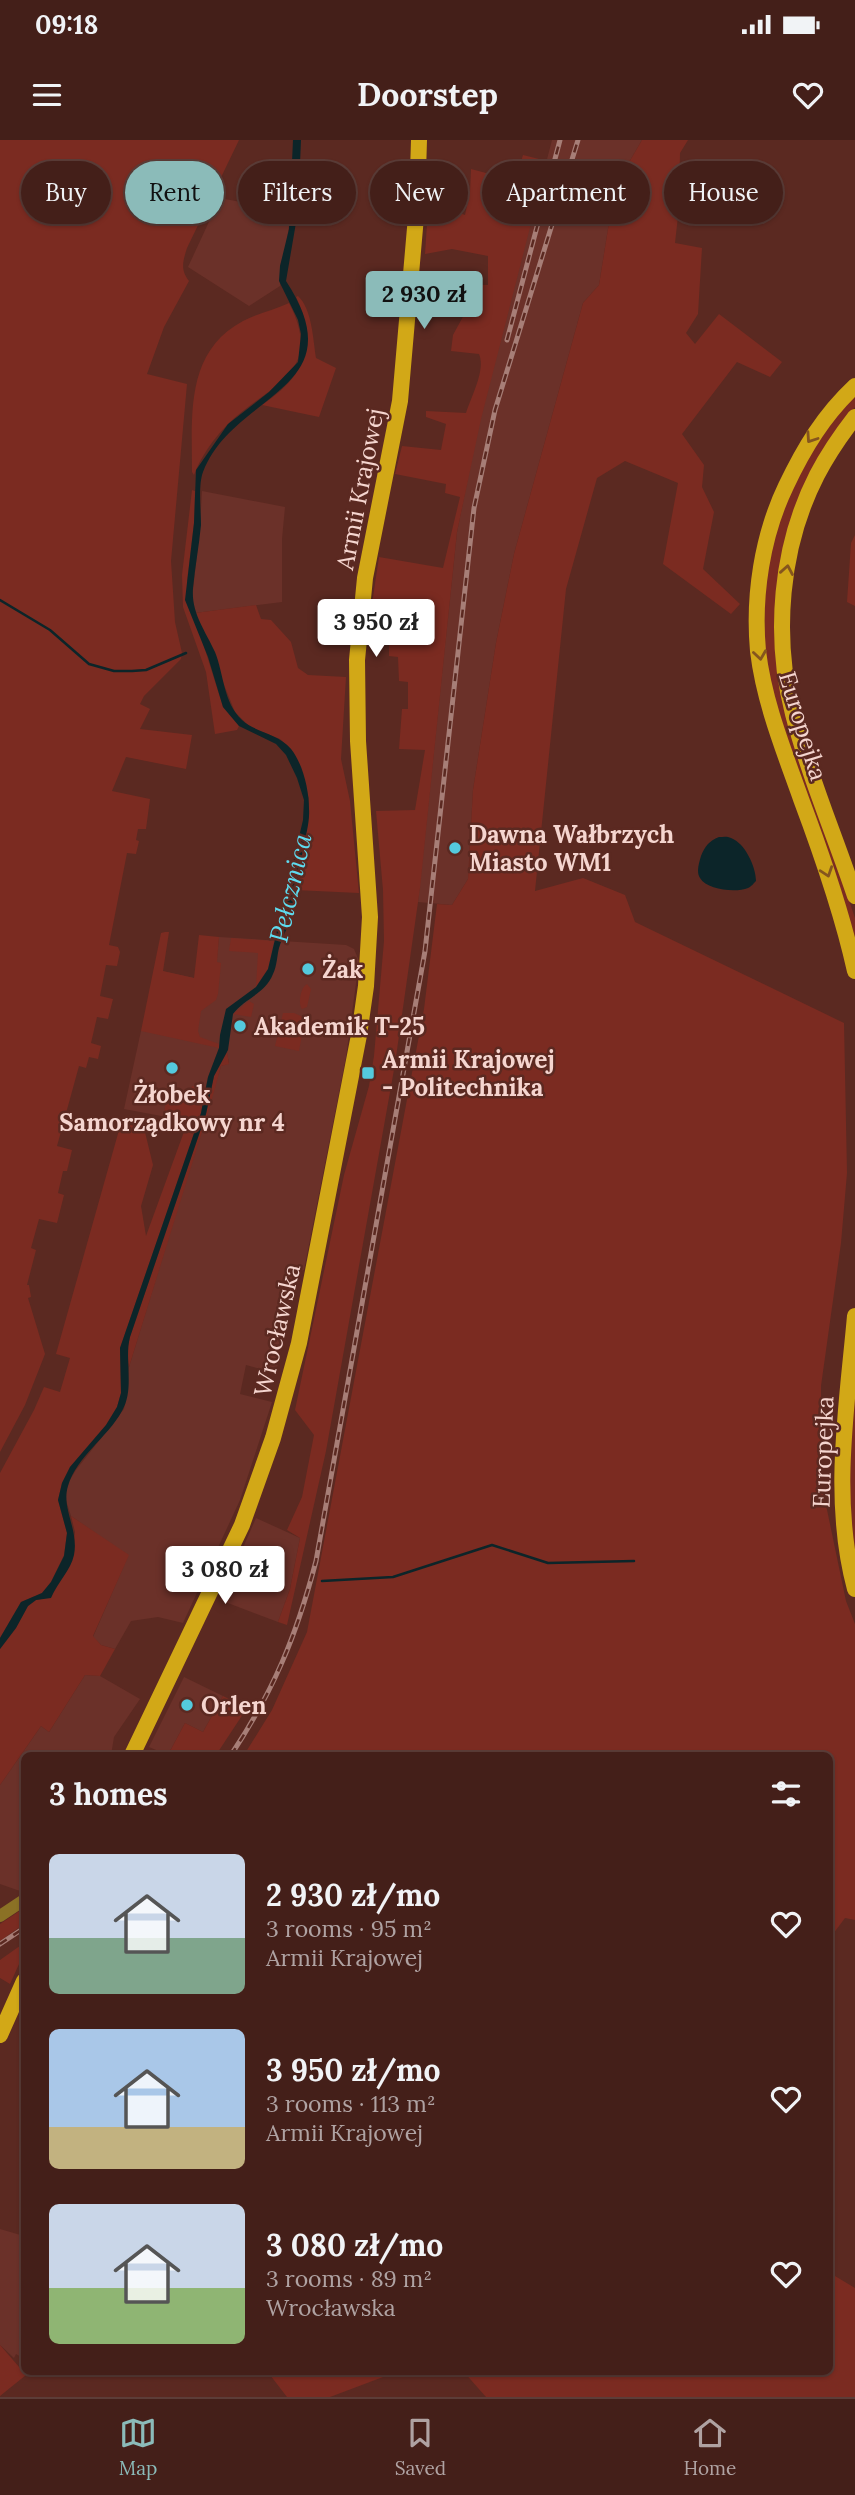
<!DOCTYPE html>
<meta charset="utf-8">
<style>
:root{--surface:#441f19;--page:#4b2722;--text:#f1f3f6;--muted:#afa2a2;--line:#5c3d38;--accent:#8bbbb9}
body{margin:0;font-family:Lora,serif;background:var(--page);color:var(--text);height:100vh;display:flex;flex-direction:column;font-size:26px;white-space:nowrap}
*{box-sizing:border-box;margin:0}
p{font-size:23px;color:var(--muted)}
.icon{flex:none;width:38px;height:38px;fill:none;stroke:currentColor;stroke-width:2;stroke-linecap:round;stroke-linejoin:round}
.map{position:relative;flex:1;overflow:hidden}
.side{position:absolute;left:21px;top:1612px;width:812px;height:623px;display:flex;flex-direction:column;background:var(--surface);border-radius:10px;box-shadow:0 2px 5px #0004,0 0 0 2px var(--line)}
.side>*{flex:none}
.hud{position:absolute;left:21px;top:21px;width:814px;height:63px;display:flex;gap:14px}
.price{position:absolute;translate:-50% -60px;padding:0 16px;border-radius:7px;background:#fff;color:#222;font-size:23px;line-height:46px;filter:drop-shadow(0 2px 4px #0008)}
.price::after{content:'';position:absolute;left:50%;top:42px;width:21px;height:16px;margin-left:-10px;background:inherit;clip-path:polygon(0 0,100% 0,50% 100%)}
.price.on{background:var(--accent);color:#111}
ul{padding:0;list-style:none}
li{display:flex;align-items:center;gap:21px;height:175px;padding:0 28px}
li span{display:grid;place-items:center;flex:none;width:196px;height:140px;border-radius:10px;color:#555}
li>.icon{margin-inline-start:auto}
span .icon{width:84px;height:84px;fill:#fffc;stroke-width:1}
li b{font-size:30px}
h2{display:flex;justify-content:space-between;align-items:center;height:84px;padding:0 28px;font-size:30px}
.pill{padding:0 24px;border-radius:32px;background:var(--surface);box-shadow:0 2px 5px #0004,0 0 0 2px var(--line);font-size:24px;line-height:63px}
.pill.on{background:var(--accent);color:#111}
.status{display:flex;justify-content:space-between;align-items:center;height:49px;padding:0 35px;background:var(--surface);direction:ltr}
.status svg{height:19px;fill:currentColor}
header{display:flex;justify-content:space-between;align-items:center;height:91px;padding:0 28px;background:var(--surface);font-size:32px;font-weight:800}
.dock{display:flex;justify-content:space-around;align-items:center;height:98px;border-top:2px solid var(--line);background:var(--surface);font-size:19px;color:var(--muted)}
.dock a{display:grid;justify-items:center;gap:4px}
.dock .on{color:var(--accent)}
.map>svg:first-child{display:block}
.built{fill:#6b3129}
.green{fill:#7b2b21}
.water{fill:#0c2529}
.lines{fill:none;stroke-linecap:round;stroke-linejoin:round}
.stream{stroke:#0c2529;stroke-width:2.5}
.minor{stroke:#8b7125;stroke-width:12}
.major{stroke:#d2a817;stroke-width:16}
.rail-casing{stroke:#a77e77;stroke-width:5}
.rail{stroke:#5b2921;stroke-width:2.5;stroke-dasharray:8;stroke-linecap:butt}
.oneway{stroke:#85551e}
.poi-dot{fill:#54cadd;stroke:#5b2921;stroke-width:2.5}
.labels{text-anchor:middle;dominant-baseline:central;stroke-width:5;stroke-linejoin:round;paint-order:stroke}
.street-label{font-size:24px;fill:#f5d5cf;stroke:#5b2921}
.poi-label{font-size:24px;font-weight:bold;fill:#f5d5cf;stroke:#5b2921;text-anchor:start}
.water-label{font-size:26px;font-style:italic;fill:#5edbef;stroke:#5b2921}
</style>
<div class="status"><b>09:18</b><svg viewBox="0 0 49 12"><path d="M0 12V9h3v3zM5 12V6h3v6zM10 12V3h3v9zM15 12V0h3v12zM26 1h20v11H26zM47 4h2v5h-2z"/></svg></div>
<header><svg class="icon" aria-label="menu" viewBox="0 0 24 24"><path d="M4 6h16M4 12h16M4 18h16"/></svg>Doorstep<svg class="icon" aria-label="heart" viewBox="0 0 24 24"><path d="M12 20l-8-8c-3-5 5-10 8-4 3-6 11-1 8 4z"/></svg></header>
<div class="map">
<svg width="855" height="2257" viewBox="0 0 855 2257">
<rect width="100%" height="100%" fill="#5b2921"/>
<path class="built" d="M552 0H642L624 31 613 58 599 145 583 163 514 414 496 503 473 650 468 739 452 765 418 762 457 392 480 278Z
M220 58 291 72 286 106 280 126V146L249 166 188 127Z
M202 351 285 367 282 399V462L195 473 192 459 200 387Z
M219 797 346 805 354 809 359 821 346 917 304 1130 296 1132 276 1233 246 1225 240 1254 272 1262 240 1360 183 1483 158 1477 131 1481 115 1509 101 1505 93 1497 128 1416 71 1376 65 1357 68 1343 76 1330 124 1269 127 1253 129 1227 221 926 229 923 226 909 219 908 208 937 204 955 195 956 188 981 124 969 141 891H144L157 830 194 838H215Z
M256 1378 300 1398 290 1449 278 1482 220 1460Z
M85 1535 100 1536 140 1559 114 1597 111 1615H24V1751L21 1753 20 1751 0 1744V1645L41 1586 49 1592Z
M184 1537 223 1556 203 1592 185 1583 168 1615 149 1607Z
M0 2089 24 2096V2176L22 2186 24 2211 21 2217 16 2214 14 2218 0 2205Z"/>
<path class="green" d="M0 0H239L187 108C183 121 180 130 189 141L164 187 147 234 187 244 171 421 175 482 182 513 181 519 144 556 140 564 150 569 140 589 192 595 186 629 126 617 112 651 150 659 146 689H138L136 700 139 701 136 714 127 713 109 805 118 807 120 812 117 826 106 825 100 856 113 859 108 879 97 877 91 903 101 906 98 919 89 917 86 928 79 926 57 1006 72 1010 67 1031H63L58 1053 64 1055 57 1083 39 1079 31 1108 36 1110 27 1145H29L31 1157 28 1158 45 1214 25 1265 0 1312Z
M642 0H688L680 13 679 67 675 103 702 108 698 174 686 193 695 204 719 174 782 222 770 237 737 222 682 294 704 325 702 347 714 372 703 429 740 464 731 474 663 424 678 343 625 321 597 338 566 449 535 751 583 738 625 755 635 782 844 883 847 1033 841 1103 821 1246V1341L846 1461 855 1484V1780L845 1778 830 1798V1615H244L272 1570 307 1492 424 869 437 764 452 765 468 739 473 650 496 503 514 414 583 163 599 145 613 58 624 31Z
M523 15 547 21 481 279 457 392 420 748 395 924 326 1311 287 1485 278 1482 290 1449 300 1398 287 1390 302 1357 314 1295 295 1270 344 1035 369 946 374 916 384 801 383 750 376 671 415 670 425 610 399 609 402 569H408V542L399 541 398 517 389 516V493L403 482V468L391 464H372L379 417 443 428 460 357 445 353 446 344 395 334 402 306 441 310 446 284 426 277V271L466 273C471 257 486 230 479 214L451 211 453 195 465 173 462 144 488 145V116L452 109 425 114 428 69 451 70 465 75 470 52 471 29 501 37 507 21 520 25Z
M298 156C312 169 313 199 316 218L336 228 319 277 262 265C305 236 319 205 296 157Z
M289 163C326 235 268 244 227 285 214 298 200 318 194 335L192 332C192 275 185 212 243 181 258 173 275 170 289 163Z
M855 254V267L849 274 792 383 786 574 855 778V808L777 571 764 511 765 444 778 379 815 302Z
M192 350 195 351 194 383 187 441 201 497 223 567 239 586 237 590 215 594 206 532 183 467 182 435Z
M855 395V466L847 462 851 403Z
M256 465 261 479 271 480 291 502 298 528 308 535 346 537 341 619 350 661 359 753 295 750 308 681 309 658 291 609 280 599 250 587 235 572 195 473Z
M165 792H169L163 831 194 838 199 795 219 797 217 822 221 823 218 854 216 860 201 871 198 891 200 897 219 904V908L141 891 161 793Z
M231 798 274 801 268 829 256 847 258 813 229 811Z
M307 844 311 849 307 867 302 869C298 864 300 848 307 844Z
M249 861 254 864 251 877 233 874Z
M283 873H294L305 878 299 911 275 906Z
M227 912 229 924 221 926 210 966 129 1227 127 1210 130 1197 206 974 214 936Z
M192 946 197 947 195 956 204 955 201 973 120 1208 121 1253 117 1267 106 1285 70 1327 62 1343 58 1360 67 1393 64 1415 51 1442 42 1453 21 1462 0 1498V1333L34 1270 44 1247 60 1252 70 1218 56 1214 121 983 144 988 153 1025 141 1066 146 1096 189 978 164 973 168 949 190 953Z
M855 1234V1420L847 1346Z
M71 1376 129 1415 93 1496 101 1505 115 1509 100 1536 85 1535 49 1592 41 1586 0 1645V1509L16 1488 28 1466 36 1460 51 1457 71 1423 75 1392Z
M223 1556 247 1568 216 1615H168L185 1583 203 1592Z
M24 1768V1784L0 1801V1784Z
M24 1803V1813L10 1844 0 1838V1820Z
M830 2133 855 2148V2257H486L463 2231H830Z
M0 2205 26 2235 0 2256Z
M267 2231H399L330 2257H287Z"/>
<path class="water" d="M293 0H301L298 71 286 141C358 251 233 252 203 332 198 345 201 371 201 385 199 406 195 427 193 448 191 473 205 490 215 512 224 534 223 562 242 580 256 593 278 593 291 609 303 624 309 650 309 669 310 683 305 697 303 711 297 736 295 764 287 788 284 795 281 801 279 808 277 816 277 826 273 834 265 854 245 858 233 874L228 910 214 936 206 974 130 1197C124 1220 135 1249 122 1271 107 1298 77 1316 68 1346 61 1368 79 1390 74 1415 71 1430 57 1443 51 1458L36 1460 28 1466 16 1488 0 1509V1498L21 1462 42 1453 51 1442 64 1416 67 1393 58 1360 62 1343 70 1327 106 1285 117 1267 121 1253 120 1208 201 973 208 937 219 908 220 895 226 869 256 847 268 829 303 680 304 660 297 638 286 615 276 604 239 586 223 567 208 517 185 460 194 383 196 330 228 284 269 252 298 222 301 194 298 180 279 141 280 126 289 89Z
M719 697C723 697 727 696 731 698 745 703 756 727 756 741 754 743 751 747 748 748 736 753 707 750 700 738 696 732 699 723 701 716 705 706 709 701 719 697Z"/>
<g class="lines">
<path class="stream" d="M0 460 50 490 89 524 114 531H132L146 530 186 513
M322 1441 393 1437 492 1405 548 1423 634 1421"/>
<path class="minor" d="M0 1776 24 1760"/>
<path class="major" d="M855 246C824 275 804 308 786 346 762 396 753 456 758 511 764 562 784 611 801 659 822 715 842 772 855 831
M855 277C841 295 828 314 817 335 780 407 773 496 793 574 809 636 835 696 855 756
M855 1176C847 1266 831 1360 855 1449
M132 1615 242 1385 273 1298 299 1203 359 895 366 846 370 777 358 601 357 520 365 438 400 261 417 65 419 0
M0 1895 24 1841"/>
<defs>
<path id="rail" d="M507 200 560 0
M231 1615C274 1550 296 1497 316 1421L425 811 474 368 495 270 578 0
M0 1804 24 1788"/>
</defs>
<use href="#rail" class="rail-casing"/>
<use href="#rail" class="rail"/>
</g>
<defs><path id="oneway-chevron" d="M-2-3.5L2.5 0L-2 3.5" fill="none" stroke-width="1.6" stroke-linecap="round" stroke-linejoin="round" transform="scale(1.75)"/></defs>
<g class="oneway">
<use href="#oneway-chevron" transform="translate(811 298) rotate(124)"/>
<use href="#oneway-chevron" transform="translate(787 430) rotate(-80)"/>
<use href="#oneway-chevron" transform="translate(760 515) rotate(82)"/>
<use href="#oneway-chevron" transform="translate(827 732) rotate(71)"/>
</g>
<g class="poi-dot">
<circle cx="455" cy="708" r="7"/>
<circle cx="308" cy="829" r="7"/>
<circle cx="240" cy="886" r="7"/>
<circle cx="172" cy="928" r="7"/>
<rect x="361" y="926" width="14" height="14" rx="3.5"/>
<circle cx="187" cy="1565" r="7"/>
</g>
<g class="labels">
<g class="street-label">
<text transform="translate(360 349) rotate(-79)">Armii Krajowej</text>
<text transform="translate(803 586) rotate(73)">Europejka</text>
<text transform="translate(277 1190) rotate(-77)">Wrocławska</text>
<text transform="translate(823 1312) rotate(-88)">Europejka</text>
</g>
<g class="poi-label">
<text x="469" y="694">Dawna Wałbrzych<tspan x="469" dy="28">Miasto WM1</tspan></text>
<text x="322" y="829">Żak</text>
<text x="254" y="886">Akademik T-25</text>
<text x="382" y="919">Armii Krajowej<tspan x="382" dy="28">- Politechnika</tspan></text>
<text x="172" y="954" text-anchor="middle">Żłobek<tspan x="172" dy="28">Samorządkowy nr 4</tspan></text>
<text x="201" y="1565">Orlen</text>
</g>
<g class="water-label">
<text transform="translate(290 748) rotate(-77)">Pełcznica</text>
</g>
</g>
</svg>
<b class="price on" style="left:424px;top:191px">2 930 zł</b>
<b class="price" style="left:376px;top:519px">3 950 zł</b>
<b class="price" style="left:225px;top:1466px">3 080 zł</b>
<div class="hud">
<a class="pill">Buy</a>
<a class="pill on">Rent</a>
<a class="pill">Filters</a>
<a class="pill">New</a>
<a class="pill">Apartment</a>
<a class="pill">House</a>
</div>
<section class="side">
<h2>3 homes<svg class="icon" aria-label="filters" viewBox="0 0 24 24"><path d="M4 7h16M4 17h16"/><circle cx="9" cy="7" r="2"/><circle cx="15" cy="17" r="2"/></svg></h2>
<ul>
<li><span style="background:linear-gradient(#c9d6e8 60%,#7fa58c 0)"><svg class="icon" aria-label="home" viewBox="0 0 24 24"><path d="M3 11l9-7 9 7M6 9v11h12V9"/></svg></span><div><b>2 930 zł/mo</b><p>3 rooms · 95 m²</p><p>Armii Krajowej</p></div><svg class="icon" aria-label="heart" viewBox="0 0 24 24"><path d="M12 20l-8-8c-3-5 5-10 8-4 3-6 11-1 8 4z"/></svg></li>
<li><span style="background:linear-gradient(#a9c7e8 70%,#c2b280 0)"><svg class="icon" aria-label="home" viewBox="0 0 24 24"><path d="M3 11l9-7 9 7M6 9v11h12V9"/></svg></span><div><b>3 950 zł/mo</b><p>3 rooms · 113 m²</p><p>Armii Krajowej</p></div><svg class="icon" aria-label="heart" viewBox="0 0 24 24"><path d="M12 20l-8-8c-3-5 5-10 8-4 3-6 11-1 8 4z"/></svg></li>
<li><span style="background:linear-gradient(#c9d6e8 60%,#8fb573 0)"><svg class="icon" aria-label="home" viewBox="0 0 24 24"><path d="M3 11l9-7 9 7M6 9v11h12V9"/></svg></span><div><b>3 080 zł/mo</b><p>3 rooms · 89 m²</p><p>Wrocławska</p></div><svg class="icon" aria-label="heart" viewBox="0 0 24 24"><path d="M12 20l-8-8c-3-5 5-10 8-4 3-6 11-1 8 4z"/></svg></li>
</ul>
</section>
</div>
<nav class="dock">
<a class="on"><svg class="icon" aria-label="map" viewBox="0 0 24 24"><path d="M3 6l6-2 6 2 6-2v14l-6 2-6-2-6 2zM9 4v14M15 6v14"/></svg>Map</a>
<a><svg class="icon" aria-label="saved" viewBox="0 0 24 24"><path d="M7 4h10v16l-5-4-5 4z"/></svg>Saved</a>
<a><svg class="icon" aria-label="home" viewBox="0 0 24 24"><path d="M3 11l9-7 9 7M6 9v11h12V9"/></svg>Home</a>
</nav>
